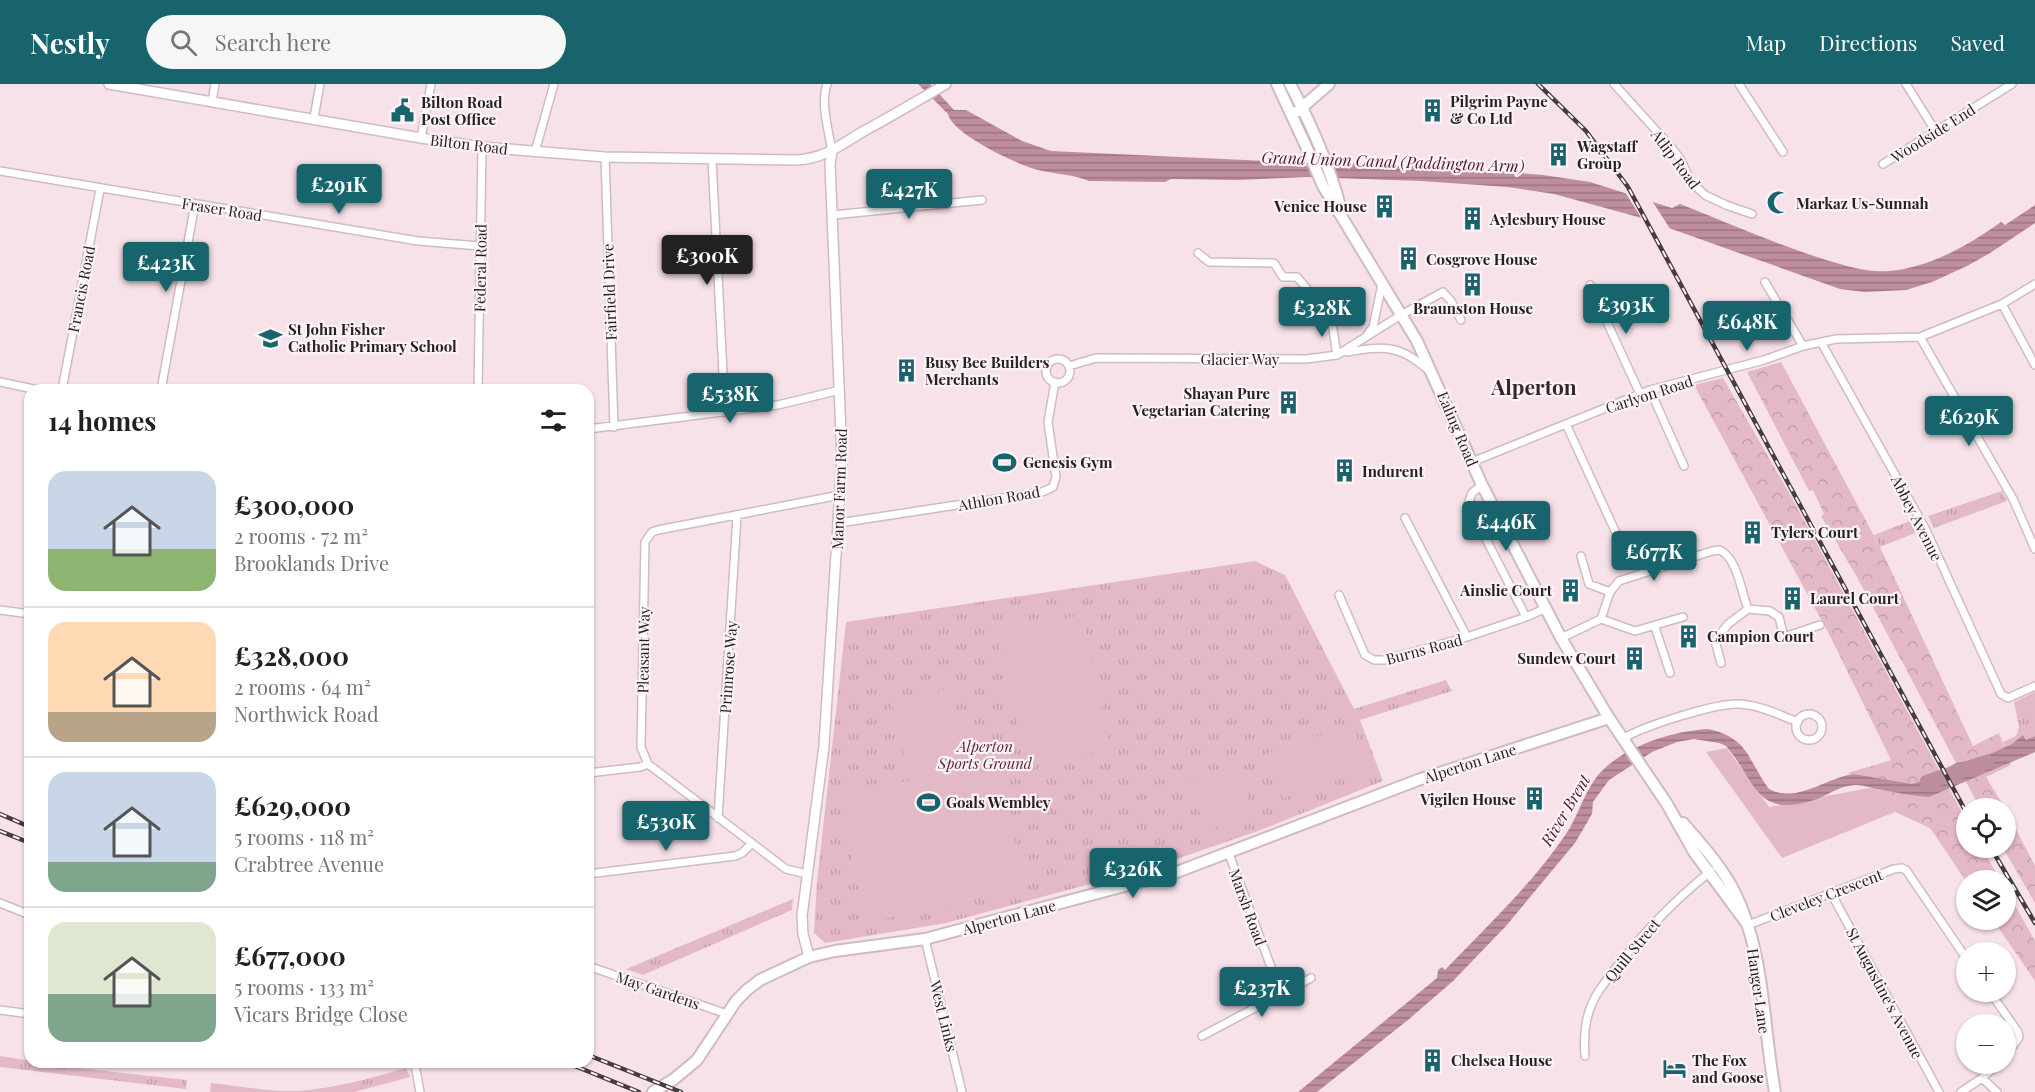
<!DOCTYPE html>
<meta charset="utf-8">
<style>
:root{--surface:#fff;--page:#f6f6f6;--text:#202124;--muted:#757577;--line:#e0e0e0;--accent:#17646d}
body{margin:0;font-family:"Playfair Display",serif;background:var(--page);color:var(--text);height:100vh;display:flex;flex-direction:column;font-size:22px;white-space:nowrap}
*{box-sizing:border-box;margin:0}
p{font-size:20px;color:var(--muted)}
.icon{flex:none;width:33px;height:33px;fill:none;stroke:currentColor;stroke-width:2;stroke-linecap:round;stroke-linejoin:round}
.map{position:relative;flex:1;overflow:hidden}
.sheet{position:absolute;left:24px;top:300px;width:570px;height:684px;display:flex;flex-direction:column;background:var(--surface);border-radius:18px;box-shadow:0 2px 4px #0004}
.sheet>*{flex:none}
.buttons{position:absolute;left:1956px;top:714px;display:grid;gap:12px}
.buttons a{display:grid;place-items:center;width:60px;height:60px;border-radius:50%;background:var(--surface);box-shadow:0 2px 4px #0004;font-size:30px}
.price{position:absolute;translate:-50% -51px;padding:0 14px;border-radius:6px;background:var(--accent);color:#fff;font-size:20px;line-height:39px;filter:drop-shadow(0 2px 3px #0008)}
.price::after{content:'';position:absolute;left:50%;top:36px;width:18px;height:14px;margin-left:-9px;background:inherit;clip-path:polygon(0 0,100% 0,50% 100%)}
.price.on{background:#222;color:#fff}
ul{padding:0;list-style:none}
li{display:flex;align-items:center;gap:18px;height:150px;padding:0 24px}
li+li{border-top:2px solid var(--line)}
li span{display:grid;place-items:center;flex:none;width:168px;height:120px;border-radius:18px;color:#555}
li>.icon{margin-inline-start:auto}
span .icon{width:72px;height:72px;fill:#fffc;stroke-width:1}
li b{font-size:26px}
h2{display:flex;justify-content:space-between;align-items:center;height:72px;padding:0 24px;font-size:26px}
header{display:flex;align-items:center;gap:36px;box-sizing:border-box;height:84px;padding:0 30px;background:var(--accent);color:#fff}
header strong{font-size:28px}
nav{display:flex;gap:33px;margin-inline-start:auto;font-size:21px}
.search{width:420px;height:54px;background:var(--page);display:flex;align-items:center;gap:15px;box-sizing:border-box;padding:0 21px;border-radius:33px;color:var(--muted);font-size:22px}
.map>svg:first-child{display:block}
.grass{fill:url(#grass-tufts)}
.forest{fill:url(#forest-crowns)}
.garden{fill:#e4b9c7}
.water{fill:url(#water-rules)}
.pier{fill:#f8e2e9}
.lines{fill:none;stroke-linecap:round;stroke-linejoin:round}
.river{stroke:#bf8e9e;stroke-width:15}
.minor-casing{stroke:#d0bbc1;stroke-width:10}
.tertiary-casing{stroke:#d0bbc1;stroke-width:12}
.secondary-casing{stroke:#d0bbc1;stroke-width:14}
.primary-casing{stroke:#d0bbc1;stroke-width:14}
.minor{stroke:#fff;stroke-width:7}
.tertiary{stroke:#fff;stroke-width:9}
.secondary{stroke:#fff;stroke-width:10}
.primary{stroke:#fff;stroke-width:10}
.rail-casing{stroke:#463c3f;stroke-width:4.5}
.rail{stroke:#fcf3f6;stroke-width:2;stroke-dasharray:7;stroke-linecap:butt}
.labels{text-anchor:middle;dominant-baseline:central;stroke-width:4.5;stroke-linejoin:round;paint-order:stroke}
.poi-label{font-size:15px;font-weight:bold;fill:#282022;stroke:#fcf3f6;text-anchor:start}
.street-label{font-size:15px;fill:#282022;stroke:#fcf3f6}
.park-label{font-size:15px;font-style:italic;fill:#591e37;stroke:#fcf3f6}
.water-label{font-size:16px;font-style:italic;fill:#4f142e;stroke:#fcf3f6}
.district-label{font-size:21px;font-weight:bold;fill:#36262b;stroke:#fcf3f6}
</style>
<header>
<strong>Nestly</strong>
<div class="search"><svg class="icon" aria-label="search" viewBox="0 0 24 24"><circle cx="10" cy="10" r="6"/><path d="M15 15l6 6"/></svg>Search here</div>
<nav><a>Map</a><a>Directions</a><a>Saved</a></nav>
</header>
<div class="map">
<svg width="2035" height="1008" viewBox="0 0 2035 1008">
<defs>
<pattern id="grass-tufts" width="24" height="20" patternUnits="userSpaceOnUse" patternTransform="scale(1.5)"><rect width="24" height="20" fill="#e4b9c7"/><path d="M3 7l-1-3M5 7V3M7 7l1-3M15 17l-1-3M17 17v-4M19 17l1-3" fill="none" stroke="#c49fab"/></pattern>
<pattern id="forest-crowns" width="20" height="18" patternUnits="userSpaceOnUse" patternTransform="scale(1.5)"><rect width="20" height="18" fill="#e4b9c7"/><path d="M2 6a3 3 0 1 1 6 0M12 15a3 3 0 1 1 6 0" fill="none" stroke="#c49fab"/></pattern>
<pattern id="water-rules" width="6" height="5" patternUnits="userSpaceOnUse" patternTransform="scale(1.5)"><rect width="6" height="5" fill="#bf8e9e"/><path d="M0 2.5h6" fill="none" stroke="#9b7480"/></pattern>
</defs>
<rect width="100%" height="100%" fill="#f8e2e9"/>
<path class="grass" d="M2002 407 2007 417 1934 444 1928 432Z
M1912 436 1918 448 1880 463 1874 451Z
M1255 477 1285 491 1354 625 1446 596 1452 607 1360 636 1383 697 1258 747 1153 783 946 839 825 859 814 849 817 798 846 538Z
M2035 608V657L2008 673 2003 658 2016 652 2019 643 2014 618Z
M793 815 792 826 643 891 626 885Z
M0 972 78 984 187 996 186 1005 0 983Z
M406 984 410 993 354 1008H210L211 999C240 1002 270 1008 299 1007 336 1004 371 994 406 984Z"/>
<path class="forest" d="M1781 278 1880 463 1973 662 1999 649 2011 681 1986 693 2005 724H1980L1858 495 1821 432 1824 430 1813 406 1809 407 1747 288Z
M1723 294 1792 414 1966 736V764H1982L2000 796 1966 797 1930 744 1895 728 1875 703 1848 689 1891 676 1830 552 1694 301Z
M2006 726 2035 782V819L2003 764H2006Z
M2006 805 2035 857V897L1993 836H2006Z"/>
<path class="garden" d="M1082 531 1111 665 1026 683 997 548Z
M950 604 960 646 988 640 1026 802 867 839 841 728 851 725 847 710 910 696 892 618Z
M1353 641 1368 686 1283 714 1268 669Z
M1727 664 1769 723 1875 703 1895 728 1782 774 1706 668Z
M1237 681 1254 731 1206 747 1189 697Z"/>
<path class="water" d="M918 0H930L954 26H966L1022 57 1051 67 1287 78 1301 82H1337L1341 79 1471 85 1543 91 1590 98 1672 124 1680 120C1726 138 1770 158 1817 173 1840 180 1865 189 1889 187 1929 184 1969 161 2001 138L2005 141 2035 121V139L1990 169 1967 182 1932 198 1906 206 1864 208 1840 205 1638 133 1554 110 1508 103 1421 97 1306 93 1238 96 1171 95 1165 98 1089 97C1073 90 1055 90 1038 86 1018 81 952 50 948 30Z
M1708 645C1749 654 1747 675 1769 705 1796 720 1826 694 1853 690L1912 700 1928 695 1956 679 1979 675 2012 660 2023 651 2026 656 2035 652V668L1929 713C1912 712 1895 708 1878 705 1871 704 1863 701 1856 701 1841 701 1830 710 1817 715 1755 736 1757 698 1726 662L1719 659 1694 655 1677 658 1652 668 1609 696 1593 718 1592 730 1575 759 1506 842 1453 897 1408 936 1317 1008H1298L1437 894 1438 886 1442 883 1445 886C1486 843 1530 802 1564 753 1580 731 1585 701 1606 683 1632 660 1674 647 1708 645Z"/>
<path class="pier" d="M1625 108 1651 115 1672 148 1643 137Z"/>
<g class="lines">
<path class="river" d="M1927 698 1987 678"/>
<defs>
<path id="minor" d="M827 0C820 20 829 47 832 68
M1614 0 1671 63 1681 76 1691 98 1705 111 1726 121 1752 130
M1739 0 1783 68
M1906 0 1936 48
M212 17 215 0
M314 34 320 0
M421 54 431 0
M535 68 554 0
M605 73 614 343
M712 75 725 328
M1883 80 2012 0
M0 87 418 157 480 162
M833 131 982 116
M1198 169 1209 178 1274 179 1283 193H1297L1331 233 1337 271
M1765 198 1803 262
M1590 201 1640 310
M2002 220 2035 281
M1367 251 1373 243 1382 200
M1920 253 2013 415 2035 465
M1821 258 1926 446 2001 610 2008 614 2035 602
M1347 268C1383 262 1399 260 1428 286
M1046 287a12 12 0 1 1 24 0a12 12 0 1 1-24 0Z
M1069 282 1096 274 1306 275 1337 271 1401 231 1443 208 1451 217 1461 236
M0 298 38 306
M62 306 100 105
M161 306 195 120
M478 306 482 63
M1650 306 1684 382
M1566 340 1616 449
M588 345 778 321 840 306
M1472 378 1650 306 1764 276 1803 262 1836 255 1920 253 2002 220 2035 200
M1482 401 1472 409 1468 420 1526 533
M1405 434 1467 553
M839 439 1042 408 1053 403 1056 393 1048 338 1055 298
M1581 472 1589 500 1610 508
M1339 511 1365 571 1374 576H1385L1467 553 1526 533 1546 524
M0 526 30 530
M1601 535 1635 547 1683 533
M1655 543 1670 589
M1561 554 1601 535 1610 508 1619 497 1712 467 1720 466C1738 476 1741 507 1748 525
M1721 579 1715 557 1728 540 1748 525 1770 527 1779 533 1784 553 1820 541
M1796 643a13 13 0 1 1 26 0a13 13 0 1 1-26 0Z
M1622 655C1644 642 1715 619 1739 620 1760 621 1779 631 1798 638
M588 689 640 683 648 680
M718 734 737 432
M1229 770 1281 910
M588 790 735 772 742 769 752 759
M807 790 786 785 648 680 641 663 645 458 652 448 658 446 840 411
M1831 809 1939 1008
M0 819 30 831
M1748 841 1894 785 1902 784 1906 786 1966 874
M925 855 962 1008
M588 882 727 930
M1990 908 2018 948 2019 953 2006 972
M0 926 30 930
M1202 952 1311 894
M1585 972C1583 947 1586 926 1600 905 1632 861 1668 821 1711 787
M410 978 415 981 420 1008
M1982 994 1997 1008
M1961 1008 1982 994 1998 980"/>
<path id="tertiary" d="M109 0 421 54 482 63 605 73 797 76C826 74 840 61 864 47 892 32 919 16 946 0
M809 873 803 850 802 832 824 662 842 375 830 80 832 68"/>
<path id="secondary" d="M653 1008 674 995 697 976 736 917 748 905 760 896 809 873 835 867 925 855 1177 788 1418 696 1609 634"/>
<path id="primary" d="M1277 0 1305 60 1323 102 1417 257 1482 401 1561 554 1609 634 1667 720 1694 768 1748 841
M1290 0C1310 38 1329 80 1340 122
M1298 27 1329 0
M1683 739C1702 761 1723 784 1735 809 1765 870 1763 943 1775 1008"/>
</defs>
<use href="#minor" class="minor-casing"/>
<use href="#tertiary" class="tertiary-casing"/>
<use href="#secondary" class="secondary-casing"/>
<use href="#primary" class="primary-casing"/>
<use href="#minor" class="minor"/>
<use href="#tertiary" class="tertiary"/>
<use href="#secondary" class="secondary"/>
<use href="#primary" class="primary"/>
<defs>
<path id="rail" d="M1538 0 1586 47 1628 103 1966 728
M0 730 30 743
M0 747 30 759
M1991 764 2035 839
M588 971 681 1008
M565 978 639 1008"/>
</defs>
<use href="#rail" class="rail-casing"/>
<use href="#rail" class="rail"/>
</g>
<defs>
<symbol id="building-bare" viewBox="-9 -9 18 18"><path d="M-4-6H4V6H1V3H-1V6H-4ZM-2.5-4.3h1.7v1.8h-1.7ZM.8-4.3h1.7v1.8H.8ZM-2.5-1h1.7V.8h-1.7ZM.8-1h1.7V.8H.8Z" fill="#17646d" stroke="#fcf3f6" stroke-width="2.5" paint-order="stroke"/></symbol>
<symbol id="civic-bare" viewBox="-9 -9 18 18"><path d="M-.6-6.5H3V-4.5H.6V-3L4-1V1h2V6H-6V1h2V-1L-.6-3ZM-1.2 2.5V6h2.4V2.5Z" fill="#17646d" stroke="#fcf3f6" stroke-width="2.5" paint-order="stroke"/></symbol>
<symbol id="mosque-bare" viewBox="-9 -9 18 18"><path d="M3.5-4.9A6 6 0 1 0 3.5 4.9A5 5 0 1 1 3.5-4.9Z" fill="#17646d" stroke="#fcf3f6" stroke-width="2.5" paint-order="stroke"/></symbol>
<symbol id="school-bare" viewBox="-9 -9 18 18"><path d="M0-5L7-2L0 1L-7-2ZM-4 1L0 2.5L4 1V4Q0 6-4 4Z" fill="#17646d" stroke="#fcf3f6" stroke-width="2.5" paint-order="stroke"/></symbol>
<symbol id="stadium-bare" viewBox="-9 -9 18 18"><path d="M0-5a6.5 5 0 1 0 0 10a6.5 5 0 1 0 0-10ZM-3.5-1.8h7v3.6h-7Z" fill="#17646d" stroke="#fcf3f6" stroke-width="2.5" paint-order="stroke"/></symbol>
<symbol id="hotel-bare" viewBox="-9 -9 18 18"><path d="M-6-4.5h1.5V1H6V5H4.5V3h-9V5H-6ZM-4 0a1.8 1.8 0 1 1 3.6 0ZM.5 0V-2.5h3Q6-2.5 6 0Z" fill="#17646d" stroke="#fcf3f6" stroke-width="2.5" paint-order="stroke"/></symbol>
</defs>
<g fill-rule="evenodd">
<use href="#building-bare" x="1416" y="10" width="33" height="33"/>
<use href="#civic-bare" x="386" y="10" width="33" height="33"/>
<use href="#building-bare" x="1542" y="54" width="33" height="33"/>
<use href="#mosque-bare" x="1762" y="102" width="33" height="33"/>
<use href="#building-bare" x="1368" y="106" width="33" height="33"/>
<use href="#building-bare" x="1456" y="118" width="33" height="33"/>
<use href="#building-bare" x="1392" y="158" width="33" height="33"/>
<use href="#building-bare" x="1456" y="184" width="33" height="33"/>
<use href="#school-bare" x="254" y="238" width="33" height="33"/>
<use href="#building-bare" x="890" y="270" width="33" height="33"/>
<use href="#building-bare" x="1272" y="302" width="33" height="33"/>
<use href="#stadium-bare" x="988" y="362" width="33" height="33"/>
<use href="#building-bare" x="1328" y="370" width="33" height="33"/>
<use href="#building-bare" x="1736" y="432" width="33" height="33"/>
<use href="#building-bare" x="1554" y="490" width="33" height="33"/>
<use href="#building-bare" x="1776" y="498" width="33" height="33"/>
<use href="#building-bare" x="1672" y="536" width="33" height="33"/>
<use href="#building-bare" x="1618" y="558" width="33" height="33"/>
<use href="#building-bare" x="1518" y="698" width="33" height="33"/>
<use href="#stadium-bare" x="912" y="702" width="33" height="33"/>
<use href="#building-bare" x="1416" y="960" width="33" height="33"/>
<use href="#hotel-bare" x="1658" y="968" width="33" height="33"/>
</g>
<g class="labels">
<g class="poi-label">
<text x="1450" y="17">Pilgrim Payne<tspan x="1450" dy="17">&amp; Co Ltd</tspan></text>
<text x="421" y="18">Bilton Road<tspan x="421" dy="17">Post Office</tspan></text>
<text x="1577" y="62">Wagstaff<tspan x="1577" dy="17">Group</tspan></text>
<text x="1796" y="119">Markaz Us-Sunnah</text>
<text x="1367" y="122" text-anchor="end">Venice House</text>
<text x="1490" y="135">Aylesbury House</text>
<text x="1426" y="175">Cosgrove House</text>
<text x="1473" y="224" text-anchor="middle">Braunston House</text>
<text x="288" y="245">St John Fisher<tspan x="288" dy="17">Catholic Primary School</tspan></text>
<text x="925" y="278">Busy Bee Builders<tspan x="925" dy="17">Merchants</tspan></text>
<text x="1270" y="309" text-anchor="end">Shayan Pure<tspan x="1270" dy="17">Vegetarian Catering</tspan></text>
<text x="1023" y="378">Genesis Gym</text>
<text x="1362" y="387">Indurent</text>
<text x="1771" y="448">Tylers Court</text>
<text x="1552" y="506" text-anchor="end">Ainslie Court</text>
<text x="1810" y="514">Laurel Court</text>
<text x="1707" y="552">Campion Court</text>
<text x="1616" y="574" text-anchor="end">Sundew Court</text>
<text x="1516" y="715" text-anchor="end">Vigilen House</text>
<text x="946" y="718">Goals Wembley</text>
<text x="1451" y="976">Chelsea House</text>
<text x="1692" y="976">The Fox<tspan x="1692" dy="17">and Goose</tspan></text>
</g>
<g class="street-label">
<text transform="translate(1933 49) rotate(-32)">Woodside End</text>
<text transform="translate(469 60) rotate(7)">Bilton Road</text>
<text transform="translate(1676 75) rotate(53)">Atlip Road</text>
<text transform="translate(222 125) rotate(9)">Fraser Road</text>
<text transform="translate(480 184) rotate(-89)">Federal Road</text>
<text transform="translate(81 205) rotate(-79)">Francis Road</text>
<text transform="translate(609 208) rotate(-92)">Fairfield Drive</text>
<text x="1240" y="275">Glacier Way</text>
<text transform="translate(1649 310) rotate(-18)">Carlyon Road</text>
<text transform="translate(1458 345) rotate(67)">Ealing Road</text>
<text transform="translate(839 405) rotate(-88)">Manor Farm Road</text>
<text transform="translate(999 414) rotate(-10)">Athlon Road</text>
<text transform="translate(1917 434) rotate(63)">Abbey Avenue</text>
<text transform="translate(1424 565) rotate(-15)">Burns Road</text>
<text transform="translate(643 566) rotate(-89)">Pleasant Way</text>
<text transform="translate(728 583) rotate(-86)">Primrose Way</text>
<text transform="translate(1470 679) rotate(-18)">Alperton Lane</text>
<text transform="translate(1826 811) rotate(-21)">Cleveley Crescent</text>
<text transform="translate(1248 823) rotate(70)">Marsh Road</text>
<text transform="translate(1009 833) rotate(-15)">Alperton Lane</text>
<text transform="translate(1632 866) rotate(-50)">Quill Street</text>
<text transform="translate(658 906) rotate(19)">May Gardens</text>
<text transform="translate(1759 907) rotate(82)">Hanger Lane</text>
<text transform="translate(1885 909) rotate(62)">St Augustine's Avenue</text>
<text transform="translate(944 932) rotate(76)">West Links</text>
</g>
<g class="park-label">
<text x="985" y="662">Alperton<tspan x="985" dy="17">Sports Ground</tspan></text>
</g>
<g class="water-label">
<text transform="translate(1393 77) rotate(2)">Grand Union Canal (Paddington Arm)</text>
<text transform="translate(1565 726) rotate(-59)">River Brent</text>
</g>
<g class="district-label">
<text x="1534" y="302">Alperton</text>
</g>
</g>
</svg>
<div class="buttons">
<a><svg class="icon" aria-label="locate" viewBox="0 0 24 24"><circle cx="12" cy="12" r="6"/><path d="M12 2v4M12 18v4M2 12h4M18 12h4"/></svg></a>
<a><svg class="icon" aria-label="layers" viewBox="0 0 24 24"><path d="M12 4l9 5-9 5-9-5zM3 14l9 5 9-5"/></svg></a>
<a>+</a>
<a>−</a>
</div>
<b class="price" style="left:339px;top:131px">£291K</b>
<b class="price" style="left:909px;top:136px">£427K</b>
<b class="price on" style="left:707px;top:202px">£300K</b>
<b class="price" style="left:166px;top:209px">£423K</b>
<b class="price" style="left:1626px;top:251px">£393K</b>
<b class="price" style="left:1322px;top:254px">£328K</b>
<b class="price" style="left:1747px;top:268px">£648K</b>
<b class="price" style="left:730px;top:340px">£538K</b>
<b class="price" style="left:1969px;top:363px">£629K</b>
<b class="price" style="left:1506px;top:468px">£446K</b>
<b class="price" style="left:1654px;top:498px">£677K</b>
<b class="price" style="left:666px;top:768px">£530K</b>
<b class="price" style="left:1133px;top:815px">£326K</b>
<b class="price" style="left:1262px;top:934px">£237K</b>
<section class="sheet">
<h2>14 homes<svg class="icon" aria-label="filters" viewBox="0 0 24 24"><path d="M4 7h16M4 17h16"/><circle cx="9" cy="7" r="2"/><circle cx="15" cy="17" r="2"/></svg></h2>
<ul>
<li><span style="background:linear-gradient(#c9d6e8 65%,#8fb573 0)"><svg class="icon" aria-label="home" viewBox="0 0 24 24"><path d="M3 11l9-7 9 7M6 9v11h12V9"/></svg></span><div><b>£300,000</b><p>2 rooms · 72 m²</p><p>Brooklands Drive</p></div></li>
<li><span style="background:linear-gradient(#ffd9b3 75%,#b9a48a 0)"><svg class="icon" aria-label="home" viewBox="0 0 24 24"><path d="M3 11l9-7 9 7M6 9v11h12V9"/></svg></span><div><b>£328,000</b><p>2 rooms · 64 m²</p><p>Northwick Road</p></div></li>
<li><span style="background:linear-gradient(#c9d6e8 75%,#7fa58c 0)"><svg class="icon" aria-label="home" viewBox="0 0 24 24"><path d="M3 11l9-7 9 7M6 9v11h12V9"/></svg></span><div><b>£629,000</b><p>5 rooms · 118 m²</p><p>Crabtree Avenue</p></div></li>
<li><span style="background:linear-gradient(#dfe7d0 60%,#7fa58c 0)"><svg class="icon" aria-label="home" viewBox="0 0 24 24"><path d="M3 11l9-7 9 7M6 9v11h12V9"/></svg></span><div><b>£677,000</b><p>5 rooms · 133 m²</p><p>Vicars Bridge Close</p></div></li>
</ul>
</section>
</div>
